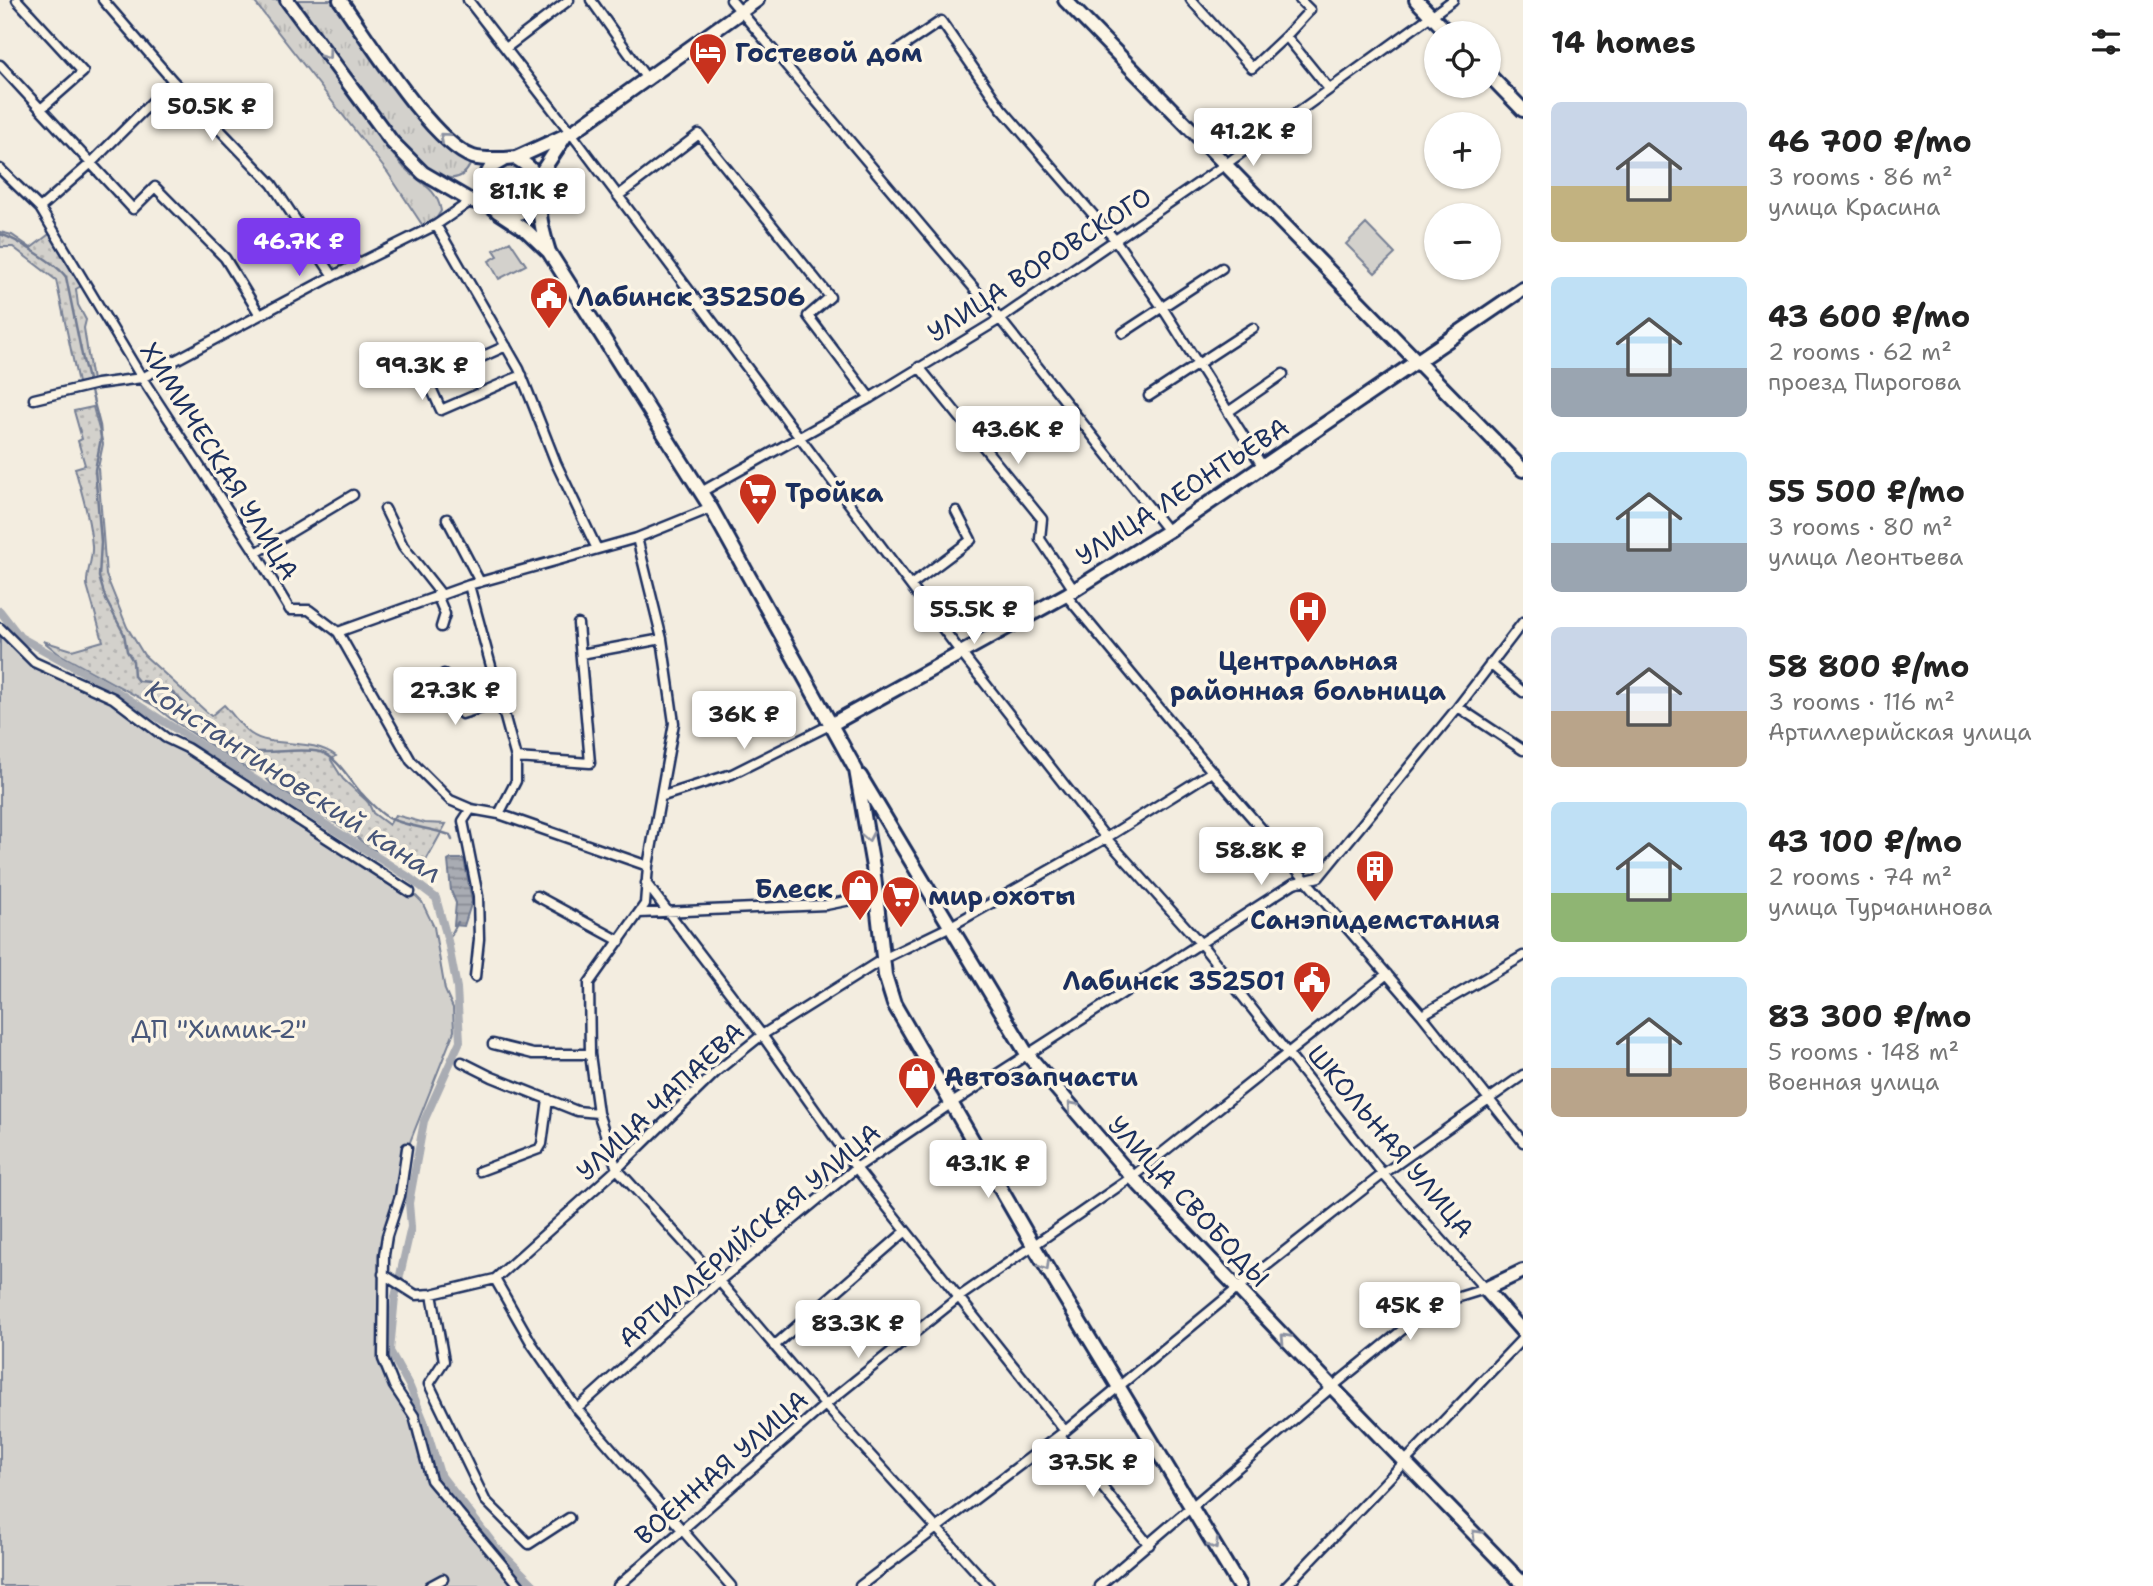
<!DOCTYPE html>
<meta charset="utf-8">
<style>
:root{--surface:#fff;--page:#f2f2f2;--text:#222;--muted:#767676;--accent:#7c3aed}
body{margin:0;font-family:"Shantell Sans",sans-serif;background:var(--page);color:var(--text);height:100vh;display:flex;flex-direction:column;font-size:26px;white-space:nowrap}
*{box-sizing:border-box;margin:0}
p{font-size:23px;color:var(--muted)}
.icon{flex:none;width:38px;height:38px;fill:none;stroke:currentColor;stroke-width:2;stroke-linecap:round;stroke-linejoin:round}
.map{position:relative;flex:1;overflow:hidden}
.side{display:flex;flex-direction:column;background:var(--surface);width:630px}
.side>*{flex:none}
.controls{position:absolute;left:1424px;top:21px;display:grid;gap:14px}
.controls a{display:grid;place-items:center;width:77px;height:77px;border-radius:50%;background:var(--surface);box-shadow:0 2px 5px #0004;font-size:35px}
.price{position:absolute;translate:-50% -60px;padding:0 16px;border-radius:7px;background:#fff;color:#222;font-size:23px;line-height:46px;filter:drop-shadow(0 2px 4px #0008)}
.price::after{content:'';position:absolute;left:50%;top:42px;width:21px;height:16px;margin-left:-10px;background:inherit;clip-path:polygon(0 0,100% 0,50% 100%)}
.price.on{background:var(--accent);color:#fff}
ul{padding:0;list-style:none}
li{display:flex;align-items:center;gap:21px;height:175px;padding:0 28px}
li span{display:grid;place-items:center;flex:none;width:196px;height:140px;border-radius:10px;color:#555}
li>.icon{margin-inline-start:auto}
span .icon{width:84px;height:84px;fill:#fffc;stroke-width:1}
li b{font-size:30px}
h2{display:flex;justify-content:space-between;align-items:center;height:84px;padding:0 28px;font-size:30px}
main{display:flex;flex:1;min-height:0}
.map>svg:first-child{display:block}
.grass{fill:url(#grass-dots);stroke:#778095;stroke-width:2}
.park{fill:url(#park-tufts);stroke:#778095;stroke-width:2}
.garden{fill:#d3d1cc;stroke:#778095;stroke-width:2}
.water{fill:url(#water-rules);stroke:#707a91;stroke-width:2}
.lines{fill:none;stroke-linecap:round;stroke-linejoin:round}
.stream{stroke:#707a91;stroke-width:2.5}
.canal{stroke:#a9acb3;stroke-width:8}
.street-casing{stroke:#1b2f5e;stroke-width:13}
.secondary-casing{stroke:#1b2f5e;stroke-width:18}
.street{stroke:#fcf5e5;stroke-width:8}
.secondary{stroke:#fcf5e5;stroke-width:12}
.oneway{stroke:#8c92a2}
.labels{text-anchor:middle;dominant-baseline:central;stroke-width:7;stroke-linejoin:round;paint-order:stroke}
.poi-label{font-size:26px;font-weight:bold;fill:#1b2f5e;stroke:#fcf5e5;text-anchor:start}
.street-label{font-size:26px;fill:#1b2f5e;stroke:#fcf5e5}
.park-label{font-size:26px;fill:#49587a;stroke:#fcf5e5}
.water-label{font-size:28px;font-style:italic;fill:#465478;stroke:#fcf5e5}
</style>
<main>
<div class="map">
<svg width="1523" height="1586" viewBox="0 0 1523 1586">
<defs>
<pattern id="grass-dots" width="8" height="8" patternUnits="userSpaceOnUse" patternTransform="scale(1.75)"><rect width="8" height="8" fill="#d3d1cc"/><path d="M2 2h.1M6 6h.1" fill="none" stroke="#b5b4b2" stroke-width="1.8" stroke-linecap="round"/></pattern>
<pattern id="park-tufts" width="24" height="20" patternUnits="userSpaceOnUse" patternTransform="scale(1.75)"><rect width="24" height="20" fill="#d3d1cc"/><path d="M3 7l-1-3M5 7V3M7 7l1-3M15 17l-1-3M17 17v-4M19 17l1-3" fill="none" stroke="#b5b4b2"/></pattern>
<pattern id="water-rules" width="6" height="5" patternUnits="userSpaceOnUse" patternTransform="scale(1.75)"><rect width="6" height="5" fill="#a9acb3"/><path d="M0 2.5h6" fill="none" stroke="#898c95"/></pattern>
</defs>
<rect width="100%" height="100%" fill="#f3ede0"/>
<filter id="ink" filterUnits="userSpaceOnUse"><feTurbulence type="fractalNoise" baseFrequency=".0143" numOctaves="2"/><feDisplacementMap in="SourceGraphic" scale="14" xChannelSelector="R" yChannelSelector="G"/><feConvolveMatrix kernelMatrix="1 2 1 2 8 2 1 2 1" color-interpolation-filters="sRGB"/></filter>
<g filter="url(#ink)">
<path class="grass" d="M490 188a22 22 0 1 1 44 0a22 22 0 1 1-44 0Z
M0 232 12 235 31 248 52 232 83 285 76 289 78 305 86 320 84 328 92 381 78 383 56 280 13 247H0Z
M93 407 103 444 98 468 106 575 127 627 144 655 211 716 224 705C233 714 241 727 251 734 273 749 311 737 336 756L331 760 343 779 368 802 373 813 389 825 395 815 425 823 446 824 424 864 369 848 352 833 273 786 262 773 247 769 171 719 155 706 59 654 43 641 72 650 103 641 87 585C86 572 93 560 92 546 90 519 82 494 75 468L85 465 78 441 82 439 74 411Z"/>
<path class="park" d="M253 0H278C320 54 357 113 401 164 416 182 437 186 441 211L436 219 423 226 388 173Z
M295 0H332L419 121 439 141 470 165C444 218 364 95 349 74 331 50 313 25 295 0Z"/>
<path class="garden" d="M1366 224 1395 254 1375 273 1346 244Z
M510 241 526 265 499 279 489 261 498 256 494 250Z
M0 625 35 661 115 697 167 737 412 892 422 902 434 927 445 990 453 1008 454 1031 408 1147 388 1236 384 1359 394 1384 415 1416 432 1479 522 1586H0Z"/>
<path class="water" d="M451 859H464L472 901 464 926 454 925 456 903 451 891 448 861Z"/>
<g class="lines">
<path class="stream" d="M0 234C16 239 57 264 66 277L83 360 100 426 101 438 95 470 101 542 99 577 106 600 124 634 127 651 133 661 134 676 138 681C185 682 189 724 226 744 256 760 290 746 320 752 337 756 350 781 361 793 368 800 380 814 389 818 408 827 430 828 450 835L452 840
M448 941 458 922"/>
<path class="canal" d="M0 611 20 637 108 686 407 876 436 898 448 941 457 988 460 1041 424 1121 409 1203 411 1227 395 1297 390 1351 410 1387 424 1421 440 1474 495 1546 535 1586"/>
<defs>
<path id="street" d="M17 0 83 72 41 109
M103 0 173 81 272 184 333 276
M468 0 571 133 962 654 1106 838 1201 944 1383 1174 1485 1289 1433 1305 1332 1387 1099 1586
M591 0 647 79
M731 0 1000 319 1168 531
M1191 0 1252 68 1286 36 1329 89
M1286 36 1310 10 1300 0
M506 48 569 0
M898 50 941 21 1001 108 1116 241 1162 307 1263 467
M0 65 133 209 155 187 225 258 260 315
M0 169 40 208 142 378 256 553 290 610H309L338 632 411 761 450 800 471 809 463 821 478 896 479 939 475 977
M618 196 699 134 830 297 808 316 870 398
M40 208 90 164 173 81
M436 225 519 369 556 463 597 549
M1123 333 1222 268
M506 346 428 381 441 410 522 375
M919 367 1042 519 1040 539 1074 590
M1149 396 1253 328
M34 399 97 384 142 378 333 276 436 225 471 201
M1228 412 1283 374
M701 492 870 398 1000 319 1226 164 1453 0
M385 509 403 546 441 594
M447 519 480 582
M637 538 662 639 674 723 648 866 645 904 589 983 590 1054 598 1113 617 1169 719 1281 825 1405 989 1586
M256 553 353 495
M469 585 516 758V781L499 814
M911 585 971 540 956 511
M437 595 445 614 441 627
M1066 595 1204 762 1422 1015 1523 1142
M0 628 34 662 113 698 166 738 187 748 410 892
M338 632 469 585 637 538 711 508
M581 654 662 639
M1490 664 1523 692
M444 674 462 714 502 702
M1458 707 1523 750
M516 758 590 763 578 624
M663 796 732 774 832 724
M471 809 499 814 648 866
M646 883 762 1035 856 1168 1065 1431
M537 896 620 941
M639 913 826 905 876 895
M1422 1015 1523 956
M493 1044 533 1054H590
M462 1062 492 1077 577 1111 598 1113
M407 1148 400 1196 387 1236 384 1255 383 1359 394 1386 414 1416 431 1480 520 1586
M480 1171 539 1149 542 1144 548 1099
M383 1274 416 1295 432 1294 495 1279 617 1169 717 1071 762 1035 883 959 951 926 1106 838 1213 771
M495 1279 532 1344 577 1409 731 1586
M432 1294 444 1361 429 1384 485 1500 529 1544 569 1518
M774 1346 906 1231
M577 1409 719 1281 856 1168 952 1103 1294 883 1319 877 1458 707 1523 622
M1060 1435 1149 1545
M430 1586 443 1579
M618 1586 825 1405 959 1297 1132 1177 1387 974
M860 1586 1065 1431 1238 1288 1383 1174 1523 1075
M1286 1586 1523 1338"/>
<path id="secondary" d="M287 0 392 142 423 173 471 201 490 205
M340 0C367 37 432 143 473 157 482 160 495 159 505 159
M1065 0 1523 470
M1416 0 1448 33
M1489 75 1523 110
M516 158 571 133 757 0
M540 183 543 170 564 138
M540 194C518 235 466 207 491 167L505 159 516 158C546 176 537 184 540 214 541 227 545 239 549 252
M497 211 526 230 549 252 711 508 856 770 873 867 885 975 894 1004 1033 1245 1239 1586
M832 724 1066 595 1168 531 1523 289
M860 776 1027 1054 1132 1177 1332 1387 1523 1584
M1523 1271 1485 1289 1523 1332"/>
</defs>
<use href="#street" class="street-casing"/>
<use href="#secondary" class="secondary-casing"/>
<use href="#street" class="street"/>
<use href="#secondary" class="secondary"/>
</g>
<defs><path id="oneway-chevron" d="M-2-3.5L2.5 0L-2 3.5" fill="none" stroke-width="1.6" stroke-linecap="round" stroke-linejoin="round" transform="scale(1.75)"/></defs>
<g class="oneway">
<use href="#oneway-chevron" transform="translate(327 55) rotate(54)"/>
<use href="#oneway-chevron" transform="translate(444 137) rotate(-139)"/>
<use href="#oneway-chevron" transform="translate(868 837) rotate(80)"/>
<use href="#oneway-chevron" transform="translate(1072 1106) rotate(-131)"/>
<use href="#oneway-chevron" transform="translate(1045 1266) rotate(59)"/>
<use href="#oneway-chevron" transform="translate(1285 1338) rotate(-133)"/>
<use href="#oneway-chevron" transform="translate(1476 1534) rotate(-134)"/>
<use href="#oneway-chevron" transform="translate(1214 1545) rotate(59)"/>
</g>
</g>
<defs>
<symbol id="hotel-pin" viewBox="-11 -11 22 30"><path d="M0 17L-7.5 6A9.5 9.5 0 1 1 7.5 6Z" fill="#c8321e" stroke="#fcf5e5"/><path d="M-6-4.5h1.5V1H6V5H4.5V3h-9V5H-6ZM-4 0a1.8 1.8 0 1 1 3.6 0ZM.5 0V-2.5h3Q6-2.5 6 0Z" fill="#fff"/></symbol>
<symbol id="civic-pin" viewBox="-11 -11 22 30"><path d="M0 17L-7.5 6A9.5 9.5 0 1 1 7.5 6Z" fill="#c8321e" stroke="#fcf5e5"/><path d="M-.6-6.5H3V-4.5H.6V-3L4-1V1h2V6H-6V1h2V-1L-.6-3ZM-1.2 2.5V6h2.4V2.5Z" fill="#fff"/></symbol>
<symbol id="supermarket-pin" viewBox="-11 -11 22 30"><path d="M0 17L-7.5 6A9.5 9.5 0 1 1 7.5 6Z" fill="#c8321e" stroke="#fcf5e5"/><path d="M-6-5.5h2.5l.6 2H6L4.5 2H-2.5L-4.4-4H-6ZM-1.5 3.2a1.3 1.3 0 1 0 .1 0ZM3 3.2a1.3 1.3 0 1 0 .1 0Z" fill="#fff"/></symbol>
<symbol id="hospital-pin" viewBox="-11 -11 22 30"><path d="M0 17L-7.5 6A9.5 9.5 0 1 1 7.5 6Z" fill="#c8321e" stroke="#fcf5e5"/><path d="M-5-5h3v3.5h4V-5h3V5h-3V1.5h-4V5h-3Z" fill="#fff"/></symbol>
<symbol id="building-pin" viewBox="-11 -11 22 30"><path d="M0 17L-7.5 6A9.5 9.5 0 1 1 7.5 6Z" fill="#c8321e" stroke="#fcf5e5"/><path d="M-4-6H4V6H1V3H-1V6H-4ZM-2.5-4.3h1.7v1.8h-1.7ZM.8-4.3h1.7v1.8H.8ZM-2.5-1h1.7V.8h-1.7ZM.8-1h1.7V.8H.8Z" fill="#fff"/></symbol>
<symbol id="shop-pin" viewBox="-11 -11 22 30"><path d="M0 17L-7.5 6A9.5 9.5 0 1 1 7.5 6Z" fill="#c8321e" stroke="#fcf5e5"/><path d="M-5-2.5h2.3a2.7 3.5 0 0 1 5.4 0H5L5.5 6h-11ZM-1.5-2.5h3a1.5 2.3 0 0 0-3 0Z" fill="#fff"/></symbol>
</defs>
<g fill-rule="evenodd">
<use href="#hotel-pin" x="686" y="30" width="44" height="60"/>
<use href="#civic-pin" x="527" y="274" width="44" height="60"/>
<use href="#supermarket-pin" x="736" y="470" width="44" height="60"/>
<use href="#hospital-pin" x="1286" y="588" width="44" height="60"/>
<use href="#building-pin" x="1353" y="847" width="44" height="60"/>
<use href="#shop-pin" x="838" y="866" width="44" height="60"/>
<use href="#supermarket-pin" x="879" y="873" width="44" height="60"/>
<use href="#civic-pin" x="1290" y="958" width="44" height="60"/>
<use href="#shop-pin" x="895" y="1054" width="44" height="60"/>
</g>
<g class="labels">
<g class="poi-label">
<text x="735" y="52">Гостевой дом</text>
<text x="576" y="296">Лабинск 352506</text>
<text x="785" y="492">Тройка</text>
<text x="1308" y="660" text-anchor="middle">Центральная<tspan x="1308" dy="30">районная больница</tspan></text>
<text x="833" y="888" text-anchor="end">Блеск</text>
<text x="928" y="895">мир охоты</text>
<text x="1375" y="919" text-anchor="middle">Санэпидемстания</text>
<text x="1285" y="980" text-anchor="end">Лабинск 352501</text>
<text x="944" y="1076">Автозапчасти</text>
</g>
<g class="street-label">
<text transform="translate(1039 264) rotate(-33)">УЛИЦА ВОРОВСКОГО</text>
<text transform="translate(220 461) rotate(58)">ХИМИЧЕСКАЯ УЛИЦА</text>
<text transform="translate(1182 491) rotate(-33)">УЛИЦА ЛЕОНТЬЕВА</text>
<text transform="translate(660 1101) rotate(-43)">УЛИЦА ЧАПАЕВА</text>
<text transform="translate(1391 1141) rotate(50)">ШКОЛЬНАЯ УЛИЦА</text>
<text transform="translate(1189 1201) rotate(47)">УЛИЦА СВОБОДЫ</text>
<text transform="translate(749 1235) rotate(-40)">АРТИЛЛЕРИЙСКАЯ УЛИЦА</text>
<text transform="translate(721 1467) rotate(-41)">ВОЕННАЯ УЛИЦА</text>
</g>
<g class="park-label">
<text x="219" y="1028">ДП "Химик-2"</text>
</g>
<g class="water-label">
<text transform="translate(294 781) rotate(33)">Константиновский канал</text>
</g>
</g>
</svg>
<div class="controls">
<a><svg class="icon" aria-label="locate" viewBox="0 0 24 24"><circle cx="12" cy="12" r="6"/><path d="M12 2v4M12 18v4M2 12h4M18 12h4"/></svg></a>
<a>+</a>
<a>−</a>
</div>
<b class="price" style="left:212px;top:143px">50.5K ₽</b>
<b class="price" style="left:1253px;top:168px">41.2K ₽</b>
<b class="price" style="left:529px;top:228px">81.1K ₽</b>
<b class="price on" style="left:299px;top:278px">46.7K ₽</b>
<b class="price" style="left:422px;top:402px">99.3K ₽</b>
<b class="price" style="left:1018px;top:466px">43.6K ₽</b>
<b class="price" style="left:974px;top:646px">55.5K ₽</b>
<b class="price" style="left:455px;top:727px">27.3K ₽</b>
<b class="price" style="left:744px;top:751px">36K ₽</b>
<b class="price" style="left:1261px;top:887px">58.8K ₽</b>
<b class="price" style="left:988px;top:1200px">43.1K ₽</b>
<b class="price" style="left:1410px;top:1342px">45K ₽</b>
<b class="price" style="left:858px;top:1360px">83.3K ₽</b>
<b class="price" style="left:1093px;top:1499px">37.5K ₽</b>
</div>
<section class="side">
<h2>14 homes<svg class="icon" aria-label="filters" viewBox="0 0 24 24"><path d="M4 7h16M4 17h16"/><circle cx="9" cy="7" r="2"/><circle cx="15" cy="17" r="2"/></svg></h2>
<ul>
<li><span style="background:linear-gradient(#c9d6e8 60%,#c2b280 0)"><svg class="icon" aria-label="home" viewBox="0 0 24 24"><path d="M3 11l9-7 9 7M6 9v11h12V9"/></svg></span><div><b>46 700 ₽/mo</b><p>3 rooms · 86 m²</p><p>улица Красина</p></div></li>
<li><span style="background:linear-gradient(#bfe0f5 65%,#9aa5b1 0)"><svg class="icon" aria-label="home" viewBox="0 0 24 24"><path d="M3 11l9-7 9 7M6 9v11h12V9"/></svg></span><div><b>43 600 ₽/mo</b><p>2 rooms · 62 m²</p><p>проезд Пирогова</p></div></li>
<li><span style="background:linear-gradient(#bfe0f5 65%,#9aa5b1 0)"><svg class="icon" aria-label="home" viewBox="0 0 24 24"><path d="M3 11l9-7 9 7M6 9v11h12V9"/></svg></span><div><b>55 500 ₽/mo</b><p>3 rooms · 80 m²</p><p>улица Леонтьева</p></div></li>
<li><span style="background:linear-gradient(#c9d6e8 60%,#b9a48a 0)"><svg class="icon" aria-label="home" viewBox="0 0 24 24"><path d="M3 11l9-7 9 7M6 9v11h12V9"/></svg></span><div><b>58 800 ₽/mo</b><p>3 rooms · 116 m²</p><p>Артиллерийская улица</p></div></li>
<li><span style="background:linear-gradient(#bfe0f5 65%,#8fb573 0)"><svg class="icon" aria-label="home" viewBox="0 0 24 24"><path d="M3 11l9-7 9 7M6 9v11h12V9"/></svg></span><div><b>43 100 ₽/mo</b><p>2 rooms · 74 m²</p><p>улица Турчанинова</p></div></li>
<li><span style="background:linear-gradient(#bfe0f5 65%,#b9a48a 0)"><svg class="icon" aria-label="home" viewBox="0 0 24 24"><path d="M3 11l9-7 9 7M6 9v11h12V9"/></svg></span><div><b>83 300 ₽/mo</b><p>5 rooms · 148 m²</p><p>Военная улица</p></div></li>
</ul>
</section>
</main>
